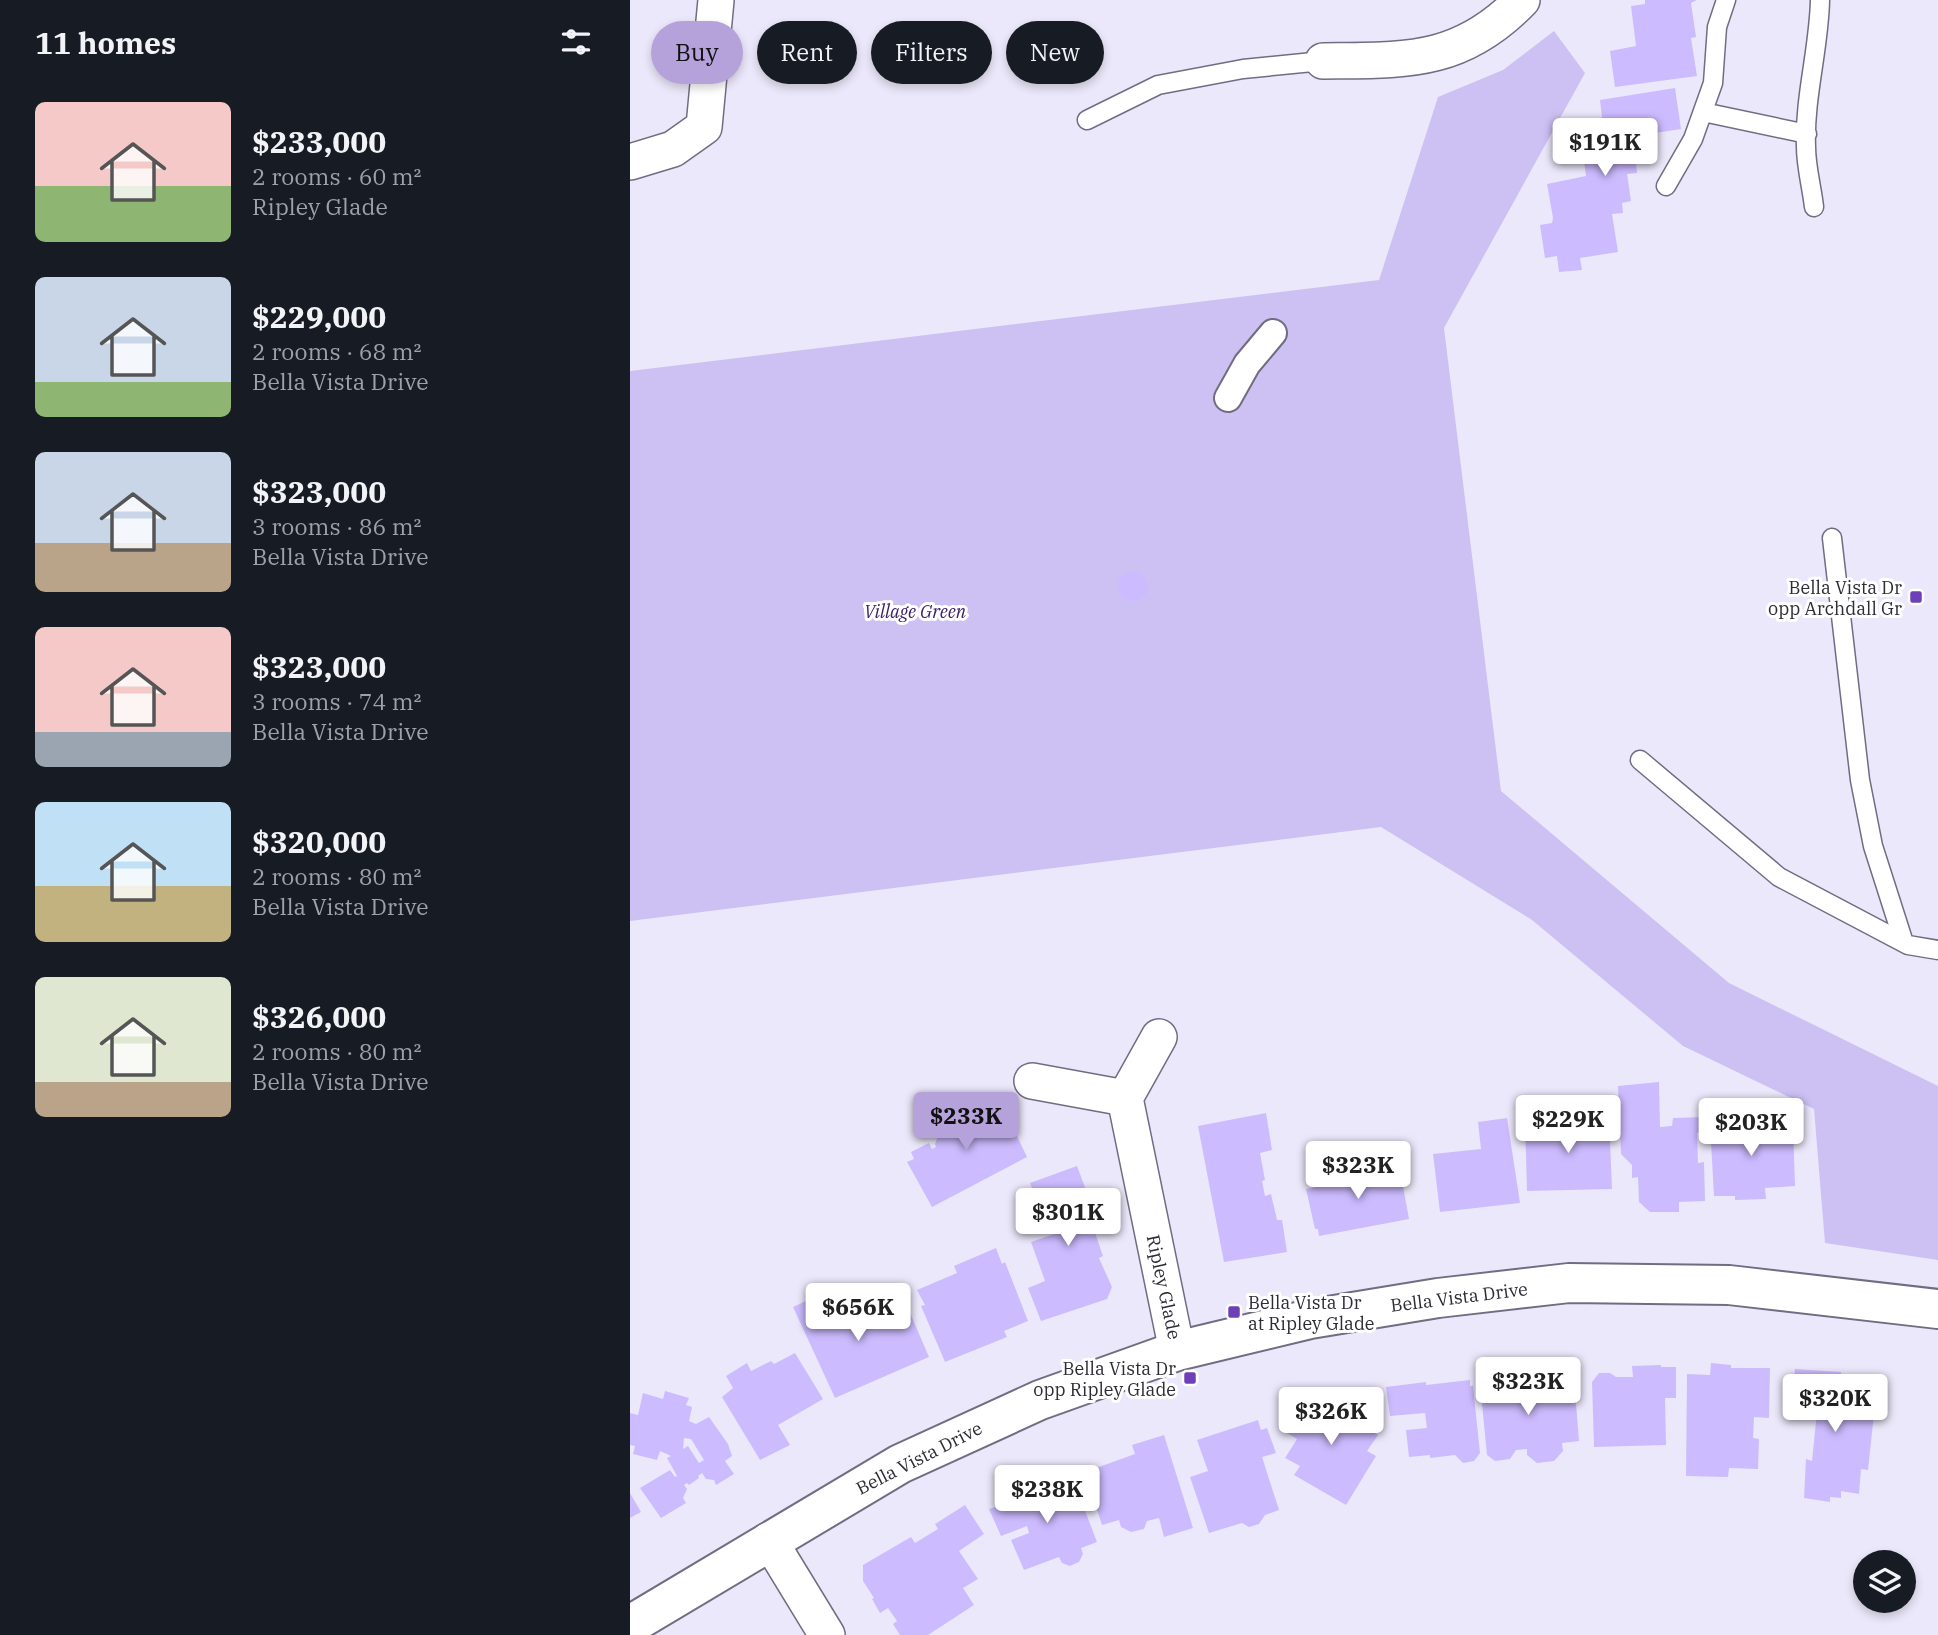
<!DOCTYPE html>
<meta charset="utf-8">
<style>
:root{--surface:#171b24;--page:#242831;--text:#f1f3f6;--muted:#9ea1a6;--accent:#b6a2da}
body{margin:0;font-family:"IBM Plex Serif",serif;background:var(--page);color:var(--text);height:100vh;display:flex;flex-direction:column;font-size:26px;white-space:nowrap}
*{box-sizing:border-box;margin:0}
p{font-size:23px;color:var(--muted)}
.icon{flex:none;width:38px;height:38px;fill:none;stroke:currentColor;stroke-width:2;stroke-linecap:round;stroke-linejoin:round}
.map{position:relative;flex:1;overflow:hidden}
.drawer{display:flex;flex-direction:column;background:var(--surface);width:630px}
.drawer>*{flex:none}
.hud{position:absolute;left:21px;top:21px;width:665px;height:63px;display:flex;gap:14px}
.buttons{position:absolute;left:1223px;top:1550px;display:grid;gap:14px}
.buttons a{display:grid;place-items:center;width:63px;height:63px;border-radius:50%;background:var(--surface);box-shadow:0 4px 10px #0003;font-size:35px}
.price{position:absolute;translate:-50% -60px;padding:0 16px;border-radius:7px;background:#fff;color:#222;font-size:23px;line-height:46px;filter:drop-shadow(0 2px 4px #0008)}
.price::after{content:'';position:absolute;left:50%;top:42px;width:21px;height:16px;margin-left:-10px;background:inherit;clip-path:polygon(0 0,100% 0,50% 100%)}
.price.selected{background:var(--accent);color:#111}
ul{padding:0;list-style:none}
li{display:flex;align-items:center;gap:21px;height:175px;padding:0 35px}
li span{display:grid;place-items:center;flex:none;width:196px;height:140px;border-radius:10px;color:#555}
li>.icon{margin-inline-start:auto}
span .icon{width:84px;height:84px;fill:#fffc;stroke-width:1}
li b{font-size:30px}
h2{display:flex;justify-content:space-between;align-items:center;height:84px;padding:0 35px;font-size:30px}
.tag{padding:0 24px;border-radius:32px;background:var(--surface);box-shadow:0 4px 10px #0003;font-size:24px;line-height:63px}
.tag.selected{background:var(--accent);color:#111}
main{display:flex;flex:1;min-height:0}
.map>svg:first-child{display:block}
.green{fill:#cdc1f4}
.building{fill:#cdbbff;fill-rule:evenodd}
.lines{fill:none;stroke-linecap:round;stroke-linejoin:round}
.service-casing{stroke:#716c81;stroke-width:21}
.pedestrian-casing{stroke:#716c81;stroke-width:30}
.minor-casing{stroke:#716c81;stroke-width:38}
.tertiary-casing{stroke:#716c81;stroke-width:42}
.service{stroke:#fff;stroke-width:18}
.pedestrian{stroke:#fff;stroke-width:26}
.minor{stroke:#fff;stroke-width:35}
.tertiary{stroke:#fff;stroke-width:38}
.poi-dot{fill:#6d40b8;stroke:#fff;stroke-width:2.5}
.labels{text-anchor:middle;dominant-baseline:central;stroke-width:6;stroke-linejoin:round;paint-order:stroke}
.poi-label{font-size:18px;fill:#2d2b34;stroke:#fff;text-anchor:end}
.park-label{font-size:18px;font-style:italic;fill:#3c206b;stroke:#fff}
.street-label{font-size:18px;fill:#2d2b34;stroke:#fff}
</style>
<main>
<section class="drawer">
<h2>11 homes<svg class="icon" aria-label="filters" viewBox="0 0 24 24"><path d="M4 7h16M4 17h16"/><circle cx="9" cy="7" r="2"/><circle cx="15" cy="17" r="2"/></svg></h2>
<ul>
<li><span style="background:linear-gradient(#f6c9c9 60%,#8fb573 0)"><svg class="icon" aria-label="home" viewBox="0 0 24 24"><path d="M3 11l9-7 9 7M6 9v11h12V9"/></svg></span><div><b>$233,000</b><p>2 rooms · 60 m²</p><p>Ripley Glade</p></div></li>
<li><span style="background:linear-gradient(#c9d6e8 75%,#8fb573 0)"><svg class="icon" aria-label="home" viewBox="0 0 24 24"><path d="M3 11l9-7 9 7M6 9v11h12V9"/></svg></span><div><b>$229,000</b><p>2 rooms · 68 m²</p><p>Bella Vista Drive</p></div></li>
<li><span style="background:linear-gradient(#c9d6e8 65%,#b9a48a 0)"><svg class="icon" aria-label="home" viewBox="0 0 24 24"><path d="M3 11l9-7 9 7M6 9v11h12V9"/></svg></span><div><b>$323,000</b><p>3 rooms · 86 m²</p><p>Bella Vista Drive</p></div></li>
<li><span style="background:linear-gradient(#f6c9c9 75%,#9aa5b1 0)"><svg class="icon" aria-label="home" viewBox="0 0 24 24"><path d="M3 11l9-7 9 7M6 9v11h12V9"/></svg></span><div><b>$323,000</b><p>3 rooms · 74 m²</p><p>Bella Vista Drive</p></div></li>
<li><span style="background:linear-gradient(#bfe0f5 60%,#c2b280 0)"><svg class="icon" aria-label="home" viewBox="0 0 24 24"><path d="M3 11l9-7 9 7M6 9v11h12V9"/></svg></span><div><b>$320,000</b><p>2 rooms · 80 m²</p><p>Bella Vista Drive</p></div></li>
<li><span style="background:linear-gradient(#dfe7d0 75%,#b9a48a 0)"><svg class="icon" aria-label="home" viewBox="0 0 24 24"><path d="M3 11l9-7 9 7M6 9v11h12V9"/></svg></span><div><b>$326,000</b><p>2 rooms · 80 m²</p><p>Bella Vista Drive</p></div></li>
</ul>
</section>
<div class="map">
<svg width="1308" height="1635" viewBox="0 0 1308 1635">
<rect width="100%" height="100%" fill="#ece8fb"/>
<path class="green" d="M924 31 955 73 814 328 871 791 1099 983 1308 1086V1260L1195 1243 1184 1109 1053 1046 902 920 751 827 0 921V371L749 280 808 97 873 70Z"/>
<path class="building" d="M1015 0H1067L1061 3 1066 37 1061 38 1067 76 985 87 980 51 1006 46 1001 6 1015 4Z
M1045 88 1051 129 1012 135 1016 162 1006 163 1007 173 997 174 1001 201 992 203 993 213 982 214 988 252 950 258 952 270 929 272 927 256 915 258 910 225 922 223 923 218 917 184 956 176 951 138 988 133 974 134 970 100Z
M488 586a15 15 0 1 1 30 0a15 15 0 1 1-30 0Z
M1029 1082 1030 1127 1042 1126 1043 1118 1074 1117 1075 1132 1067 1133 1068 1163 1074 1162 1075 1201 1049 1202V1212H1020L1009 1202 1008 1177 1002 1178V1165L991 1154 988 1086Z
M351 1093 363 1119 376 1113 397 1157 302 1207 277 1162 284 1159 281 1152 299 1143 302 1149 306 1147 305 1144 308 1136 316 1131 322 1133 325 1138 326 1137 315 1113Z
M636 1113 642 1150 630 1153 635 1180 632 1181 635 1196 641 1194 647 1220H652L657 1252 594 1262 568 1126Z
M1097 1114 1106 1123 1131 1122V1126L1163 1125 1165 1186 1135 1188 1136 1199 1105 1200V1196H1084L1080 1124 1086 1115Z
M979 1117 982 1189 897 1191 895 1121Z
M877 1118 890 1203 810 1212 803 1154 851 1149 848 1122Z
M747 1163 749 1174 770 1170 779 1219 689 1236 688 1229H685L676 1189 715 1181 712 1169Z
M447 1166 468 1222 462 1224 473 1256 469 1258 482 1287 477 1299 411 1321 398 1288 415 1281 401 1242 427 1233 424 1224 417 1226 400 1183Z
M366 1248 372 1264 375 1262 398 1321 374 1331 377 1337 315 1362 291 1306 295 1305 287 1290 327 1273 324 1266Z
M195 1292 201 1307 218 1299 227 1320 238 1311 244 1314 247 1321 278 1308 299 1357 205 1398 163 1307Z
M165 1353 193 1399 148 1425 160 1445 130 1460 92 1397 103 1388 96 1376 117 1363 121 1371 141 1361 144 1364Z
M1081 1363 1101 1365V1368H1140L1139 1418 1124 1417 1123 1438 1129 1439 1128 1469 1099 1468 1098 1477 1056 1476 1057 1374 1080 1375Z
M1031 1365V1367H1046V1398H1035L1036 1445 964 1447 962 1382 969 1373H980L986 1377H1003L1002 1366Z
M1165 1369 1211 1372 1210 1392 1246 1395 1238 1470 1231 1469 1229 1494 1211 1491V1498L1200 1497V1502L1174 1498 1176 1459 1182 1461 1188 1402 1162 1400Z
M869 1372 880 1380 893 1379 894 1385 944 1379 949 1441 932 1443 933 1451 924 1461 907 1463 897 1455V1449L886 1450 880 1459 865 1461 857 1455 850 1383 858 1373Z
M840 1380V1386H843L850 1453 844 1461 833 1463 825 1455 800 1458V1455L779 1457 776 1430 797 1428 795 1413 760 1416 756 1387 796 1382V1385Z
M35 1391 59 1398 56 1405 62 1407 59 1421 66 1424 79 1417 98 1444 102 1456 95 1461 104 1474 86 1485 84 1480 76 1479 72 1473 68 1476 69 1478 59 1485 57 1483 54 1485 57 1489 53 1498 56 1503 31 1518 10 1488 40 1470 45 1477 47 1476 37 1458 41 1456 30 1451 27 1460 3 1454 5 1446 0 1445V1413L8 1415 13 1393 33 1399ZM54 1438 61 1439 74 1460 69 1463 58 1446 53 1449Z
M718 1392 738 1404 727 1421 748 1435 737 1451 746 1456 716 1505 664 1475 670 1466 655 1458 667 1439 648 1427 660 1407 680 1418 689 1404 704 1413Z
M628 1420 631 1430 637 1428 646 1453 632 1457 649 1510 635 1515 629 1524 619 1527 612 1523 579 1533 560 1477 578 1471 567 1440Z
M534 1435 563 1528 534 1537 529 1518 517 1521 514 1529 501 1532 491 1527 489 1520 472 1525 455 1472 505 1454 502 1445Z
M443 1479 467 1542 451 1548 453 1554 449 1562 440 1566 432 1563 429 1557 394 1570 381 1540 399 1533 397 1526 371 1536 359 1509 407 1493 405 1487 421 1481 423 1487Z
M0 1493 11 1512 0 1518Z
M335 1505 354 1534 329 1551 348 1579 333 1588 344 1605 298 1635H270L263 1624 267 1621 258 1608 250 1613 242 1599 244 1598 233 1581V1565L281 1537 285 1543 308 1529 305 1524Z"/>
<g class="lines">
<defs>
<path id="service" d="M1073 112 1177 134
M457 120 528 85 613 69 693 61
M1036 186 1063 139 1083 83 1087 27 1096 0
M1184 207C1182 188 1176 167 1176 147 1174 98 1189 49 1190 0
M1202 538 1230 780 1243 846 1274 943
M1010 760 1149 877 1278 945 1308 950"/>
<path id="pedestrian" d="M598 398 617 364 643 333"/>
<path id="minor" d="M693 61C776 60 830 64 892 0
M0 162 43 149 74 127 86 0
M529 1037 495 1098 547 1351
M402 1081 495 1098
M139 1540 197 1635"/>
<path id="tertiary" d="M0 1625 270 1464 410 1400 547 1351 680 1319 808 1298 939 1283 1099 1285 1308 1309"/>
</defs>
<use href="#service" class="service-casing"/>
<use href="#pedestrian" class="pedestrian-casing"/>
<use href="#minor" class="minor-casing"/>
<use href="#tertiary" class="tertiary-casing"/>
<use href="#service" class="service"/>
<use href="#pedestrian" class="pedestrian"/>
<use href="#minor" class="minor"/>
<use href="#tertiary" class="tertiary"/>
</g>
<g class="poi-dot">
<rect x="1279" y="590" width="14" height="14" rx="3.5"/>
<rect x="597" y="1305" width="14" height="14" rx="3.5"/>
<rect x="553" y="1371" width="14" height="14" rx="3.5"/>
</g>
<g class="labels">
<g class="poi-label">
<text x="1272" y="587">Bella Vista Dr<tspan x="1272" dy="21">opp Archdall Gr</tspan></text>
<text x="618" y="1302" text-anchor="start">Bella Vista Dr<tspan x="618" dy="21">at Ripley Glade</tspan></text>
<text x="546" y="1368">Bella Vista Dr<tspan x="546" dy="21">opp Ripley Glade</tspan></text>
</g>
<g class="park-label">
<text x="285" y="611">Village Green</text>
</g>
<g class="street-label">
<text transform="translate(534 1287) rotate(78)">Ripley Glade</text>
<text transform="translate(829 1297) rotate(-7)">Bella Vista Drive</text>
<text transform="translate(289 1458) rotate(-27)">Bella Vista Drive</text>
</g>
</g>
</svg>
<div class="buttons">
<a><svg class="icon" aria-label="layers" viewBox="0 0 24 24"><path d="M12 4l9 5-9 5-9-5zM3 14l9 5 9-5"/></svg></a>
</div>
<b class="price" style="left:975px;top:178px">$191K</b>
<b class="price selected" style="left:336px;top:1152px">$233K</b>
<b class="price" style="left:938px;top:1155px">$229K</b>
<b class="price" style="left:1121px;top:1158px">$203K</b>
<b class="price" style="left:728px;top:1201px">$323K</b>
<b class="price" style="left:438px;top:1248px">$301K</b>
<b class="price" style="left:228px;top:1343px">$656K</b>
<b class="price" style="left:898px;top:1417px">$323K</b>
<b class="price" style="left:1205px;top:1434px">$320K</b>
<b class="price" style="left:701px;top:1447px">$326K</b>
<b class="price" style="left:417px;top:1525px">$238K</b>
<div class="hud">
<a class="tag selected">Buy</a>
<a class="tag">Rent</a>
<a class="tag">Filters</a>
<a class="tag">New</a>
</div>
</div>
</main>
